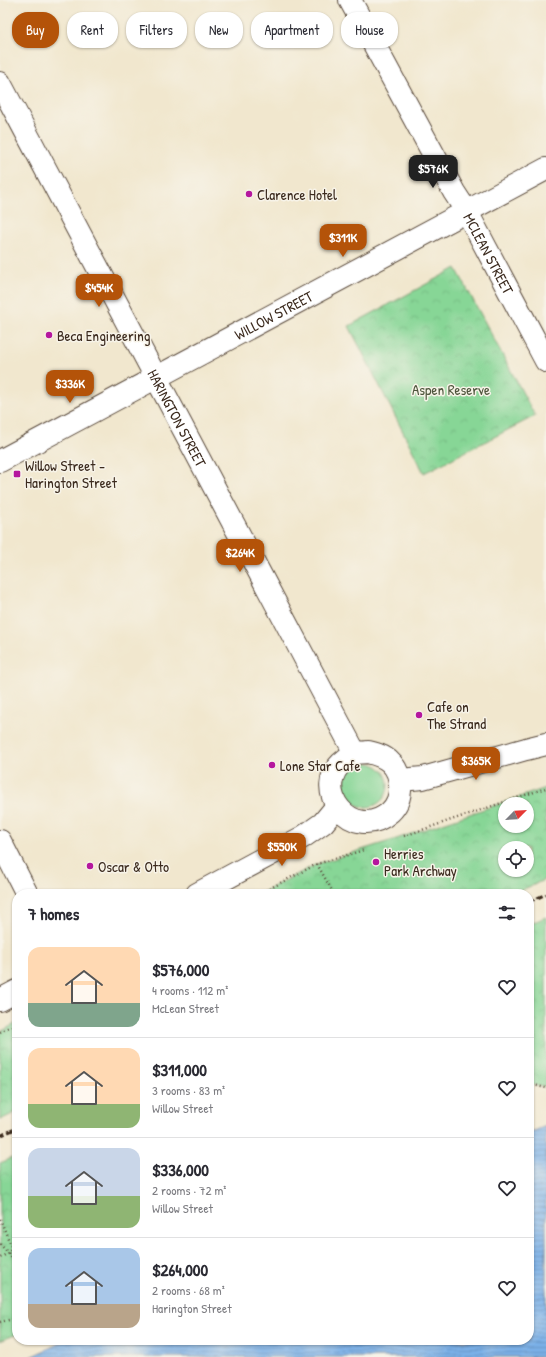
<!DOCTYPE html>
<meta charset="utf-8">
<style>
:root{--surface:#fff;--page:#f7f7f7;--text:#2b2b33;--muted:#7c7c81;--line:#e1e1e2;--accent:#b45309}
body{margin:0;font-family:"Patrick Hand",sans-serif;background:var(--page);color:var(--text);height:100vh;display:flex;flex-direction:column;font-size:15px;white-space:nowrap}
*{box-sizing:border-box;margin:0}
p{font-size:13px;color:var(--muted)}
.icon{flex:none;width:22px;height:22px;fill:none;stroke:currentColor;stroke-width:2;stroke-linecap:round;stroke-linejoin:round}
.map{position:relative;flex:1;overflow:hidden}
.sheet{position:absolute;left:12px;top:889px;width:522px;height:456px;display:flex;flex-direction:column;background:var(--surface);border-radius:16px;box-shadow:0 1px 3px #0004}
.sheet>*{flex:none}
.top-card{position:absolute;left:12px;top:12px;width:522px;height:36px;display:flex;gap:8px}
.needle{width:26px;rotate:66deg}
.fabs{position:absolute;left:498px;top:797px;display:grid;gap:8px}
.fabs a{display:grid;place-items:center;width:36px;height:36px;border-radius:50%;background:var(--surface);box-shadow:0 1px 3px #0004;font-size:20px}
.price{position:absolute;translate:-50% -34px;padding:0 9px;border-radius:8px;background:var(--accent);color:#fff;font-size:13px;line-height:26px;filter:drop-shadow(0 1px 2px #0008)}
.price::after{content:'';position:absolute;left:50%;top:24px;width:12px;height:9px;margin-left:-6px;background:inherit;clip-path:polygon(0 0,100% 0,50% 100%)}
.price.active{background:#222;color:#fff}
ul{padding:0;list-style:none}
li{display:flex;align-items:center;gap:12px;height:100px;padding:0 16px}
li+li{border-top:1px solid var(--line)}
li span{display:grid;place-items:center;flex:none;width:112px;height:80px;border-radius:12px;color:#555}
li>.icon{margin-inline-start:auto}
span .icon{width:48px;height:48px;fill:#fffc;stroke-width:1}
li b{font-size:17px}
h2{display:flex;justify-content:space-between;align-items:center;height:48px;padding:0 16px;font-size:17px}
.chip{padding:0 14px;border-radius:16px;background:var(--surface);box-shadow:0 1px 3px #0004;font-size:14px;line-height:36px}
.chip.active{background:var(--accent);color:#fff}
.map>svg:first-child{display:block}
.green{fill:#87d696;stroke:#61805a}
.park{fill:url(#park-crowns);stroke:#61805a;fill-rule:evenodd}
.water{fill:url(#water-rules);stroke:#5a6d83}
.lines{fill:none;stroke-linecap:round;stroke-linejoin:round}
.minor-casing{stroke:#564638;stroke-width:24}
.path{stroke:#564638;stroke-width:2.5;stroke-dasharray:1 3;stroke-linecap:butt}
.minor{stroke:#fff;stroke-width:22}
.rail{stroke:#3b2a1e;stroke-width:3;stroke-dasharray:6 3;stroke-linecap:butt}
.poi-dot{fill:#b5179e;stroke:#f7f3e8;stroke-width:1.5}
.labels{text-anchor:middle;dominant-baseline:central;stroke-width:3;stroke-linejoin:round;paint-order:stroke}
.poi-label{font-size:15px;fill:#3b2a1e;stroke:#f7f3e8;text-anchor:start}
.street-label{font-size:15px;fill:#3b2a1e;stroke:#f7f3e8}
.park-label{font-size:15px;fill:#4e553c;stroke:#f7f3e8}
</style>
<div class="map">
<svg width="546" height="1357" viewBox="0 0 546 1357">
<defs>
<pattern id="park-crowns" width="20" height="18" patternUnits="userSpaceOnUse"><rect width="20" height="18" fill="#87d696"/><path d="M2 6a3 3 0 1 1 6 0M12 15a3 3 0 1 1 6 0" fill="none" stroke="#75b881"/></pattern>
<pattern id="water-rules" width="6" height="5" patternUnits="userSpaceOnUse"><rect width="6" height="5" fill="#7ab0e8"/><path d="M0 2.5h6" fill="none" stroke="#658fbb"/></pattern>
</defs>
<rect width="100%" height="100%" fill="#f7f3e8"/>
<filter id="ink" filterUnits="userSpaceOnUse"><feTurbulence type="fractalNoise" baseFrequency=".025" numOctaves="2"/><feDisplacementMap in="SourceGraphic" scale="8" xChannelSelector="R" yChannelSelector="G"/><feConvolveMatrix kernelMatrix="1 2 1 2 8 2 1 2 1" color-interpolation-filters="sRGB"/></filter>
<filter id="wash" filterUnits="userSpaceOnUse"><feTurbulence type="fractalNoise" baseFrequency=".012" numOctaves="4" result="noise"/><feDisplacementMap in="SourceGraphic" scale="16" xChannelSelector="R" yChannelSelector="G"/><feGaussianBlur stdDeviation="0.9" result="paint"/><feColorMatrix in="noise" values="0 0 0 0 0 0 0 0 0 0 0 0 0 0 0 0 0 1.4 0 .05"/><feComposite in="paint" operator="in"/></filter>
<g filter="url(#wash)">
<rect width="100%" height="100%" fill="#f1e7ce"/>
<path class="green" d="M344 785a22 22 0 1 1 44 0a22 22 0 1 1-44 0Z"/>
<path class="park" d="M456 268 535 416 424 473 349 326Z
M546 788V879L513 894H259L317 864 393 840ZM505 804H527V826H505ZM505 848H527V870H505Z
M546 917V1088L529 1084V924Z
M17 1023V1112L0 1120V1032Z
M17 1156V1334L0 1341V1163Z"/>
<path class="water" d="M546 1126V1357H30L67 1340H529V1133Z"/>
</g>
<g filter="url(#ink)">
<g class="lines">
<defs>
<g id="minor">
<path id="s1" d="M350 0 454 192 467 212 546 361"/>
<path id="s2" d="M0 83 355 753"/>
<path id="s3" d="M0 461 546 169"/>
<path d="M368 752C376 754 384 756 390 762 403 774 404 799 390 812 353 845 308 788 345 760 348 758 352 754 355 753 359 752 364 753 368 752Z"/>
<path d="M400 780 423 778 526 749 546 744"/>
<path d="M0 841 27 894"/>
<path d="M197 894 303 837 323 823 337 806"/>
<path d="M0 1000 17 991"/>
</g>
</defs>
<use href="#minor" class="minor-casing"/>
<path class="path" d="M404 836 546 788
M317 864 334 894
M259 894 317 864 364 850
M0 1032 11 1026
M529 1084 546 1088
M0 1219 12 1248
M17 1240 8 1253 17 1265
M0 1244 8 1253 0 1258
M0 1322 17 1318"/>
<use href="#minor" class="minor"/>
<path class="rail" d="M529 902 546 894
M0 1136 17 1128"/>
</g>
</g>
<g class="poi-dot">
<circle cx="249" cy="194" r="4"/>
<circle cx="49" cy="335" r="4"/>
<rect x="13" y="470" width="8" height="8" rx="2"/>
<circle cx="419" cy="715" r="4"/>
<circle cx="272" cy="765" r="4"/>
<circle cx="376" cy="862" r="4"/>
<circle cx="90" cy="866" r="4"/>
</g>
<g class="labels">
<g class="poi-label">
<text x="257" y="194">Clarence Hotel</text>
<text x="57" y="335">Beca Engineering</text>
<text x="25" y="465">Willow Street -<tspan x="25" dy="17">Harington Street</tspan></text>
<text x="427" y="706">Cafe on<tspan x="427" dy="17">The Strand</tspan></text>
<text x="280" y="765">Lone Star Cafe</text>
<text x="384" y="853">Herries<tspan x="384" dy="17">Park Archway</tspan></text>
<text x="98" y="866">Oscar &amp; Otto</text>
</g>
<g class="street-label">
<text stroke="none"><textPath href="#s1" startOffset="289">MCLEAN STREET</textPath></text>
<text stroke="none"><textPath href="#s3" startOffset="310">WILLOW STREET</textPath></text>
<text stroke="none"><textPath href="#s2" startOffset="379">HARINGTON STREET</textPath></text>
</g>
<g class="park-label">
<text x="451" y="389">Aspen Reserve</text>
</g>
</g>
</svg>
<div class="fabs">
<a><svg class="needle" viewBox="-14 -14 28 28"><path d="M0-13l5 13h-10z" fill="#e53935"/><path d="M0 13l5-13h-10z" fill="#7c7c81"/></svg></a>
<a><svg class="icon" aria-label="locate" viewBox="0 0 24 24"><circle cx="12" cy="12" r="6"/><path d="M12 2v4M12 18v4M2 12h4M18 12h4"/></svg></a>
</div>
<b class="price active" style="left:433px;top:189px">$576K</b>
<b class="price" style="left:343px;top:258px">$311K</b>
<b class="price" style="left:99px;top:308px">$454K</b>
<b class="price" style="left:70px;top:404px">$336K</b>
<b class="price" style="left:240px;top:573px">$264K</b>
<b class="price" style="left:476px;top:781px">$365K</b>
<b class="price" style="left:282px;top:867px">$550K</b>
<div class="top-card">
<a class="chip active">Buy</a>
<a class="chip">Rent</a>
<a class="chip">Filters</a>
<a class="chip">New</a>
<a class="chip">Apartment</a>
<a class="chip">House</a>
</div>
<section class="sheet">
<h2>7 homes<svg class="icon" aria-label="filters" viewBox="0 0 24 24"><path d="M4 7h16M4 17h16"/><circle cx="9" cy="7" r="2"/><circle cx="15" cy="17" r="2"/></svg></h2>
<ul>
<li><span style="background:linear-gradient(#ffd9b3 70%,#7fa58c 0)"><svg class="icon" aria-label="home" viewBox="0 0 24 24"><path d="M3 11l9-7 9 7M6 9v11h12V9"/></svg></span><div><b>$576,000</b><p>4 rooms · 112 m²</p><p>McLean Street</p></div><svg class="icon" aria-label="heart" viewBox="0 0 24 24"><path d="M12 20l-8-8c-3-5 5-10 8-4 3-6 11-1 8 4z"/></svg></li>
<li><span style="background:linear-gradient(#ffd9b3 70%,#8fb573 0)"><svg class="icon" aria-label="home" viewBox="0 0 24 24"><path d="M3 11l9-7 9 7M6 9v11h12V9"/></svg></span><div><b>$311,000</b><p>3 rooms · 83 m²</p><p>Willow Street</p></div><svg class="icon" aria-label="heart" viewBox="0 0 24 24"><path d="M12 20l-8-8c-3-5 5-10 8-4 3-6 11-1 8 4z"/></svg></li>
<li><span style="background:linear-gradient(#c9d6e8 60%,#8fb573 0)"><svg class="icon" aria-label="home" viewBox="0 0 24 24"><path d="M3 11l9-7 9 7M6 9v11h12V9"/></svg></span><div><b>$336,000</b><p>2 rooms · 72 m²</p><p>Willow Street</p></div><svg class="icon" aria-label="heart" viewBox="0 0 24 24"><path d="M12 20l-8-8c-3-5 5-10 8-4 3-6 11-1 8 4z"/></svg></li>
<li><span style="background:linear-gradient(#a9c7e8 70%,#b9a48a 0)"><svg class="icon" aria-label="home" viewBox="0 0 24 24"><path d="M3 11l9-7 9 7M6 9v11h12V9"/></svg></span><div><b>$264,000</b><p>2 rooms · 68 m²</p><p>Harington Street</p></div><svg class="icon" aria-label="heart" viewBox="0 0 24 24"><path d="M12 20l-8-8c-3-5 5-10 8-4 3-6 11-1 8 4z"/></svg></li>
</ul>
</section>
</div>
